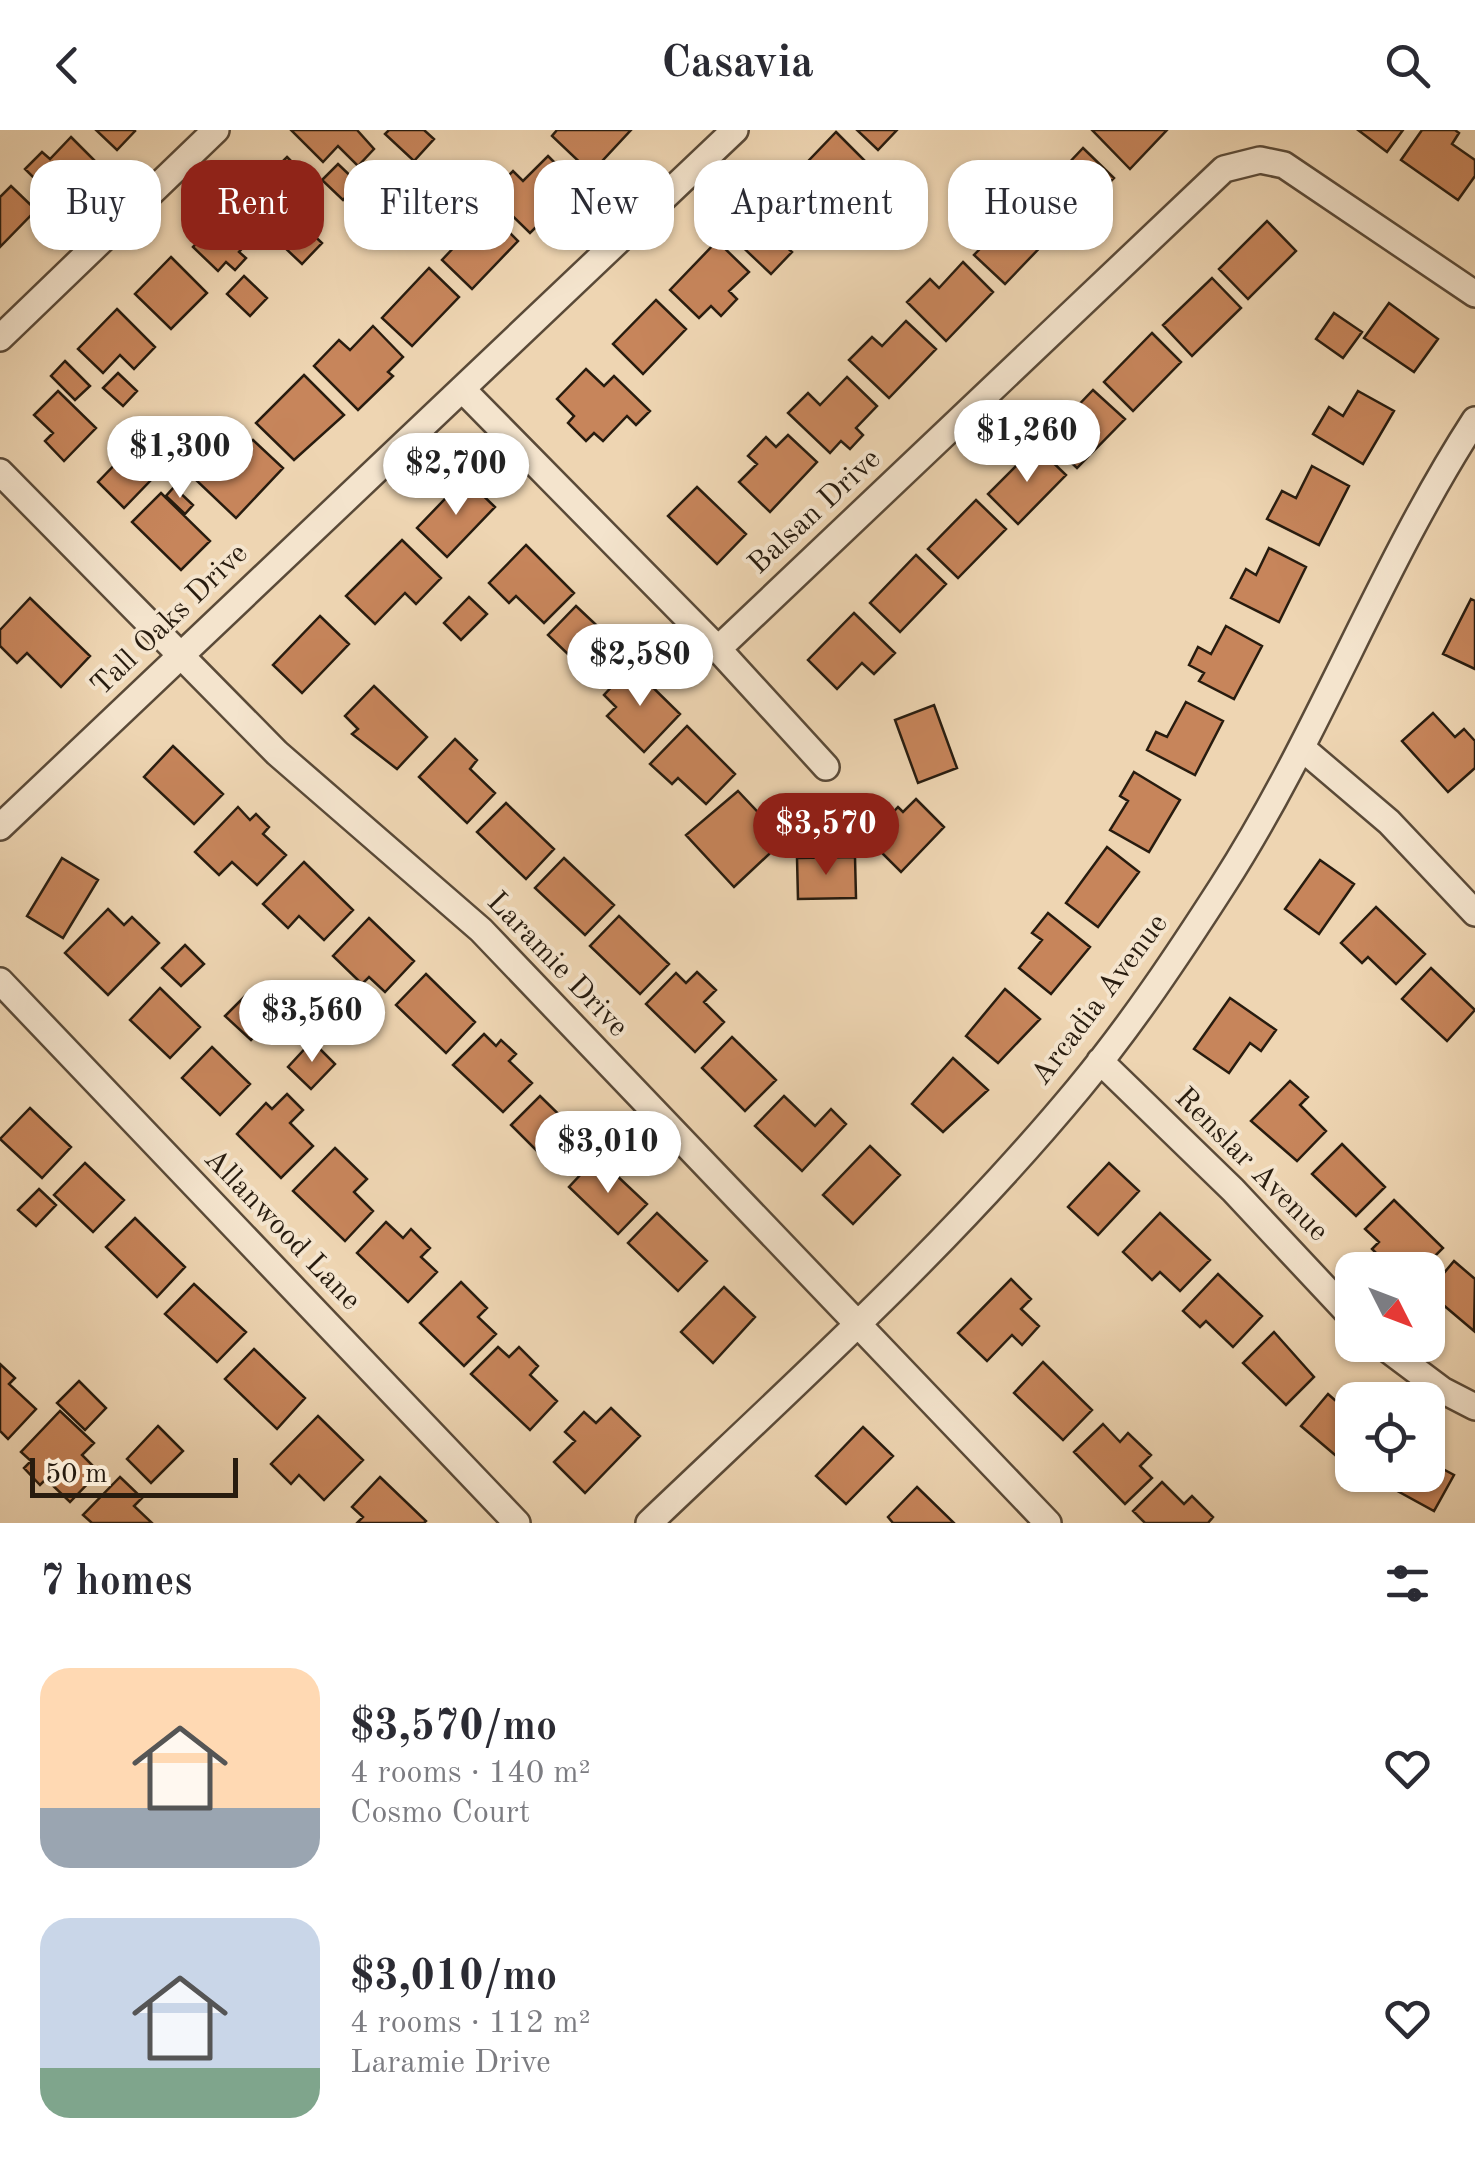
<!DOCTYPE html>
<meta charset="utf-8">
<style>
:root{--surface:#fff;--page:#f7f7f7;--text:#2b2b33;--muted:#7c7c81;--accent:#8f2418}
body{margin:0;font-family:"Old Standard TT",serif;background:var(--page);color:var(--text);height:100vh;display:flex;flex-direction:column;font-size:38px;white-space:nowrap}
*{box-sizing:border-box;margin:0}
p{font-size:32px;color:var(--muted)}
.icon{flex:none;width:55px;height:55px;fill:none;stroke:currentColor;stroke-width:2;stroke-linecap:round;stroke-linejoin:round}
.map{position:relative;height:1393px;overflow:hidden}
.drawer{display:flex;flex-direction:column;background:var(--surface);flex:1}
.drawer>*{flex:none}
.guide{position:absolute;left:30px;top:30px;width:1415px;height:90px;display:flex;gap:20px}
.needle{width:65px;rotate:132deg}
.buttons{position:absolute;left:1335px;top:1122px;display:grid;gap:20px}
.buttons a{display:grid;place-items:center;width:110px;height:110px;border-radius:20px;background:var(--surface);box-shadow:0 2px 8px #0004;font-size:50px}
.scale{position:absolute;left:30px;bottom:25px;width:208px;box-sizing:border-box;padding-left:10px;border:5px solid #281c0f;border-top:0;font-size:28px;line-height:35px;white-space:nowrap;color:#281c0f;-webkit-text-stroke:8px #f4e4cd;paint-order:stroke}
.price{position:absolute;translate:-50% -85px;padding:0 22px;border-radius:35px;background:#fff;color:#222;font-size:32px;line-height:65px;filter:drop-shadow(0 2px 5px #0008)}
.price::after{content:'';position:absolute;left:50%;top:60px;width:30px;height:22px;margin-left:-15px;background:inherit;clip-path:polygon(0 0,100% 0,50% 100%)}
.price.on{background:var(--accent);color:#fff}
ul{padding:0;list-style:none}
li{display:flex;align-items:center;gap:30px;height:250px;padding:0 40px}
li span{display:grid;place-items:center;flex:none;width:280px;height:200px;border-radius:30px;color:#555}
li>.icon{margin-inline-start:auto}
span .icon{width:120px;height:120px;fill:#fffc;stroke-width:1}
li b{font-size:42px}
h2{display:flex;justify-content:space-between;align-items:center;height:120px;padding:0 40px;font-size:42px}
.pill{padding:0 35px;border-radius:30px;background:var(--surface);box-shadow:0 2px 8px #0004;font-size:35px;line-height:90px}
.pill.on{background:var(--accent);color:#fff}
header{display:flex;justify-content:space-between;align-items:center;height:130px;padding:0 40px;background:var(--surface);font-size:45px;font-weight:700}
.map>svg:first-child{display:block}
.building{fill:#c7855b;stroke:#281c0f;stroke-width:2.5}
.lines{fill:none;stroke-linecap:round;stroke-linejoin:round}
.street-casing{stroke:#5a4a38;stroke-width:30}
.street{stroke:#f4e4cd;stroke-width:25}
.labels{text-anchor:middle;dominant-baseline:central;stroke-width:8;stroke-linejoin:round;paint-order:stroke}
.street-label{font-size:30px;fill:#281c0f;stroke:#f4e4cd}
</style>
<header><svg class="icon" aria-label="back" viewBox="0 0 24 24"><path d="M15 5l-7 7 7 7"/></svg>Casavia<svg class="icon" aria-label="search" viewBox="0 0 24 24"><circle cx="10" cy="10" r="6"/><path d="M15 15l6 6"/></svg></header>
<div class="map">
<svg width="1475" height="1393" viewBox="0 0 1475 1393">
<rect width="100%" height="100%" fill="#eed5b2"/>
<filter id="stains"><feTurbulence type="fractalNoise" baseFrequency=".002" numOctaves="4"/><feColorMatrix values="0 0 0 0 .2 0 0 0 0 .09 0 0 0 0 .02 0 0 0 .5 -.17"/></filter>
<radialGradient id="worn" r=".72"><stop offset=".6" stop-color="#630" stop-opacity="0"/><stop offset="1" stop-color="#630" stop-opacity=".3"/></radialGradient>
<path class="building" d="M96 0H134L135 1 117 20Z
M291 0H357L374 19 358 36 338 16 323 32Z
M389 0H424L434 9 414 31 385 4Z
M557 0H631L591 43 552 6Z
M857 0H897L878 20Z
M1092 0H1167L1130 39Z
M1358 0H1403L1387 22Z
M1422 0H1455L1459 3 1452 14 1475 30V46L1458 70 1401 30Z
M836 2 866 32 839 59 848 68 832 85 793 47Z
M71 7 97 33 58 72 25 39 42 22 50 29Z
M1083 18 1114 48 1066 97 1036 68Z
M548 26 578 56 530 103 490 64 513 41 523 51Z
M287 27 311 51 273 89 241 57 260 38 268 46Z
M338 34 359 54 343 70 322 50Z
M419 52 448 80 419 110 390 82Z
M11 56 36 80 0 117V67Z
M778 57 809 87 783 114 792 122 771 144 731 106Z
M1022 76 1052 105 1005 154 974 125Z
M230 77 257 102 239 122 246 128 235 140 226 132 218 141 193 117Z
M489 82 518 111 472 159 442 130 456 115 444 103 461 85 474 97Z
M1267 91 1296 121 1248 169 1219 139Z
M303 95 322 113 302 134 283 116Z
M717 111 749 142 729 161 737 169 721 186 711 176 699 188 670 160Z
M171 127 207 163 171 199 135 164Z
M963 132 993 162 946 211 907 172 930 149 939 158Z
M429 138 459 167 412 216 382 188Z
M244 146 267 168 250 186 227 164Z
M1212 148 1241 178 1192 226 1163 195Z
M656 170 686 199 643 244 613 214Z
M1389 173 1438 209 1414 242 1364 208Z
M117 179 155 217 134 239 120 225 103 243 78 219Z
M1334 183 1362 202 1343 228 1316 209Z
M906 191 936 219 889 268 849 230 872 207 882 216Z
M373 196 403 227 388 242 393 246 358 280 314 236 339 210 350 220Z
M1152 203 1181 232 1133 281 1104 252Z
M65 231 90 256 75 270 51 246Z
M586 239 604 256 614 246 650 281 636 295 627 286 603 311 594 303 586 311 568 293 574 286 557 269Z
M118 243 137 261 123 276 103 258Z
M304 245 344 285 294 330 256 293Z
M847 247 877 276 856 298 863 305 850 319 841 311 830 323 788 283 808 263 820 275Z
M1093 260 1125 289 1077 338 1046 309Z
M58 261 96 298 64 331 45 311 53 303 34 285Z
M1358 261 1394 281 1363 334 1313 304 1329 277 1343 286Z
M788 305 817 332 770 382 739 352 757 334 748 326 766 307 776 317Z
M253 310 283 338 236 388 196 350 219 326 229 336Z
M1036 316 1066 345 1018 394 988 364Z
M125 324 151 350 124 378 98 352Z
M1312 336 1349 356 1319 415 1267 389 1282 361 1296 368Z
M465 348 495 377 447 427 417 398Z
M174 357 193 375 185 384 166 366Z
M697 357 746 404 717 434 668 386Z
M161 363 210 411 181 440 132 392Z
M976 370 1006 399 958 448 928 419Z
M402 410 441 448 416 474 405 463 375 494 346 466Z
M526 415 574 463 544 493 516 466 509 473 489 453Z
M1269 418 1306 437 1279 492 1231 468 1246 439 1256 445Z
M916 425 946 454 900 502 870 473Z
M469 467 487 484 461 510 444 493Z
M30 468 90 526 61 557 27 523 17 533 0 516V500Z
M1471 469 1475 471V539L1443 524Z
M576 476 626 523 597 552 548 505Z
M854 483 895 523 874 544 862 533 837 559 808 530Z
M320 486 349 514 302 563 273 535Z
M1226 496 1262 516 1234 569 1199 551 1204 543 1189 535 1198 517 1211 524Z
M631 536 680 584 644 622 607 586 616 577 604 565Z
M374 556 427 607 397 639 352 604 358 599 345 586Z
M1186 572 1223 591 1195 645 1147 620 1156 602 1167 607Z
M934 575 957 638 918 653 895 590Z
M1433 583 1455 607 1464 599 1475 611V638L1448 662 1402 611Z
M687 596 735 644 706 674 678 648 672 654 650 634Z
M455 609 477 630 470 639 495 663 467 693 419 647Z
M173 616 223 664 194 694 144 647Z
M1134 642 1180 670 1149 722 1110 700 1128 671 1120 666Z
M738 661 784 710 734 757 686 705Z
M916 669 944 697 901 742 868 709 898 677 903 682Z
M506 673 554 719 526 749 477 702Z
M238 677 250 690 256 684 269 697 263 704 286 725 257 755 232 732 219 745 195 722Z
M1107 717 1139 742 1098 797 1066 773Z
M855 727 856 768 798 769 797 728Z
M62 728 98 750 63 808 27 786Z
M564 728 614 775 585 805 535 758Z
M1320 730 1354 754 1319 804 1285 779Z
M304 732 353 780 324 810 299 786 288 798 263 774Z
M1376 777 1425 824 1396 854 1368 827 1362 833 1341 813Z
M108 779 124 795 132 787 159 813 108 865 65 823Z
M1048 783 1090 817 1051 864 1019 838 1042 810 1032 803Z
M619 786 669 834 640 864 590 816Z
M369 788 414 831 385 862 369 847 362 854 333 826Z
M185 815 204 834 181 856 162 838Z
M1431 838 1475 880 1447 911 1402 869Z
M697 842 716 860 704 872 724 892 695 922 646 874 676 843 686 853Z
M426 844 475 892 446 923 396 875Z
M160 858 200 897 170 928 130 890Z
M1005 859 1040 889 998 933 966 906Z
M247 864 272 888 251 910 225 886Z
M1230 868 1276 900 1261 921 1250 913 1229 943 1194 919Z
M484 904 496 916 501 910 516 924 509 931 532 953 503 982 453 935Z
M732 907 776 950 745 981 702 938Z
M312 911 335 934 311 959 288 937Z
M212 917 250 954 220 985 182 948Z
M953 928 988 960 943 1002 912 974Z
M1290 951 1308 967 1300 975 1326 1001 1297 1031 1251 991Z
M287 964 303 980 290 993 313 1016 281 1048 237 1004 266 973 272 979Z
M540 966 589 1014 559 1043 511 995Z
M784 966 815 996 831 979 846 994 802 1041 755 996Z
M30 978 71 1017 42 1048 0 1009Z
M1342 1014 1385 1057 1356 1086 1312 1044Z
M870 1016 900 1045 853 1094 823 1065Z
M335 1018 367 1049 354 1062 373 1081 345 1111 293 1061Z
M597 1027 647 1074 618 1104 569 1057Z
M85 1033 124 1070 93 1102 54 1065Z
M1109 1033 1139 1061 1098 1105 1068 1077Z
M39 1059 56 1075 36 1096 18 1080Z
M1394 1070 1443 1118 1421 1140H1406L1390 1124 1384 1131 1372 1119 1379 1112 1365 1099Z
M657 1083 707 1131 678 1161 628 1113Z
M1160 1083 1210 1130 1180 1161 1160 1142 1152 1150 1123 1122Z
M135 1088 185 1137 157 1167 106 1117Z
M386 1092 403 1108 411 1099 430 1118 421 1127 437 1142 408 1172 357 1123Z
M1454 1131 1475 1149 1474 1201 1428 1162Z
M1218 1144 1262 1186 1233 1217 1206 1191 1200 1197 1183 1181Z
M1011 1149 1031 1169 1021 1179 1039 1196 1022 1215 1012 1205 987 1231 958 1203Z
M461 1152 487 1178 478 1187 496 1204 464 1236 420 1193Z
M194 1154 246 1202 217 1232 165 1184Z
M724 1157 755 1187 713 1233 681 1202Z
M1274 1202 1314 1247 1286 1275 1243 1233Z
M498 1217 509 1227 519 1217 538 1236 530 1245 557 1271 530 1300 471 1244Z
M254 1219 305 1268 277 1299 225 1249Z
M1043 1232 1092 1280 1063 1310 1014 1263Z
M0 1234 15 1248 9 1254 36 1279 8 1309 0 1301Z
M79 1251 106 1278 85 1300 57 1273Z
M1328 1264 1352 1285V1331L1348 1336 1301 1296Z
M611 1278 640 1306 585 1363 554 1332 575 1311 565 1302 584 1282 596 1293Z
M60 1281 94 1313 82 1325 99 1342 70 1372 46 1349 40 1355 24 1338 31 1331 21 1322Z
M318 1286 363 1330 324 1370 299 1345 291 1354 271 1334Z
M1103 1294 1120 1312 1128 1303 1151 1325 1140 1336 1152 1348 1125 1374 1074 1322Z
M158 1296 183 1321 151 1353 127 1329Z
M863 1297 893 1326 846 1374 816 1346Z
M1428 1331 1454 1345 1434 1381 1381 1352 1384 1345H1428Z
M120 1347 142 1368 134 1376 152 1393H92L83 1385Z
M380 1347 426 1391 424 1393H357L363 1387 352 1377Z
M1162 1352 1184 1374 1192 1366 1213 1387 1208 1393H1145L1133 1381Z
M917 1357 954 1393H893L888 1387Z"/>
<g class="lines">
<defs>
<path id="street" d="M0 208 216 0
M462 259 718 519 826 637
M0 342 277 623 481 800 1048 1393
M718 519 1224 39 1260 30 1284 35 1475 164
M1302 618 1389 692 1475 783
M0 697 735 0
M0 851 517 1393
M1100 931 1233 1060 1352 1187
M1382 1215 1442 1260 1475 1277
M649 1393C796 1253 949 1115 1079 958 1132 894 1178 825 1223 755 1319 606 1379 438 1475 290"/>
</defs>
<use href="#street" class="street-casing"/>
<use href="#street" class="street"/>
</g>
<g class="labels">
<g class="street-label">
<text transform="translate(815 382) rotate(-43)">Balsan Drive</text>
<text transform="translate(170 490) rotate(-44)">Tall Oaks Drive</text>
<text transform="translate(557 835) rotate(46)">Laramie Drive</text>
<text transform="translate(1100 870) rotate(-53)">Arcadia Avenue</text>
<text transform="translate(1251 1035) rotate(45)">Renslar Avenue</text>
<text transform="translate(282 1100) rotate(46)">Allanwood Lane</text>
</g>
</g>
<rect width="100%" height="100%" filter="url(#stains)"/>
<rect width="100%" height="100%" fill="url(#worn)"/>
</svg>
<div class="buttons">
<a><svg class="needle" viewBox="-14 -14 28 28"><path d="M0-13l5 13h-10z" fill="#e53935"/><path d="M0 13l5-13h-10z" fill="#7c7c81"/></svg></a>
<a><svg class="icon" aria-label="locate" viewBox="0 0 24 24"><circle cx="12" cy="12" r="6"/><path d="M12 2v4M12 18v4M2 12h4M18 12h4"/></svg></a>
</div>
<div class="scale">50 m</div>
<b class="price" style="left:1027px;top:355px">$1,260</b>
<b class="price" style="left:180px;top:371px">$1,300</b>
<b class="price" style="left:456px;top:388px">$2,700</b>
<b class="price" style="left:640px;top:579px">$2,580</b>
<b class="price on" style="left:826px;top:748px">$3,570</b>
<b class="price" style="left:312px;top:935px">$3,560</b>
<b class="price" style="left:608px;top:1066px">$3,010</b>
<div class="guide">
<a class="pill">Buy</a>
<a class="pill on">Rent</a>
<a class="pill">Filters</a>
<a class="pill">New</a>
<a class="pill">Apartment</a>
<a class="pill">House</a>
</div>
</div>
<section class="drawer">
<h2>7 homes<svg class="icon" aria-label="filters" viewBox="0 0 24 24"><path d="M4 7h16M4 17h16"/><circle cx="9" cy="7" r="2"/><circle cx="15" cy="17" r="2"/></svg></h2>
<ul>
<li><span style="background:linear-gradient(#ffd9b3 70%,#9aa5b1 0)"><svg class="icon" aria-label="home" viewBox="0 0 24 24"><path d="M3 11l9-7 9 7M6 9v11h12V9"/></svg></span><div><b>$3,570/mo</b><p>4 rooms · 140 m²</p><p>Cosmo Court</p></div><svg class="icon" aria-label="heart" viewBox="0 0 24 24"><path d="M12 20l-8-8c-3-5 5-10 8-4 3-6 11-1 8 4z"/></svg></li>
<li><span style="background:linear-gradient(#c9d6e8 75%,#7fa58c 0)"><svg class="icon" aria-label="home" viewBox="0 0 24 24"><path d="M3 11l9-7 9 7M6 9v11h12V9"/></svg></span><div><b>$3,010/mo</b><p>4 rooms · 112 m²</p><p>Laramie Drive</p></div><svg class="icon" aria-label="heart" viewBox="0 0 24 24"><path d="M12 20l-8-8c-3-5 5-10 8-4 3-6 11-1 8 4z"/></svg></li>
</ul>
</section>
